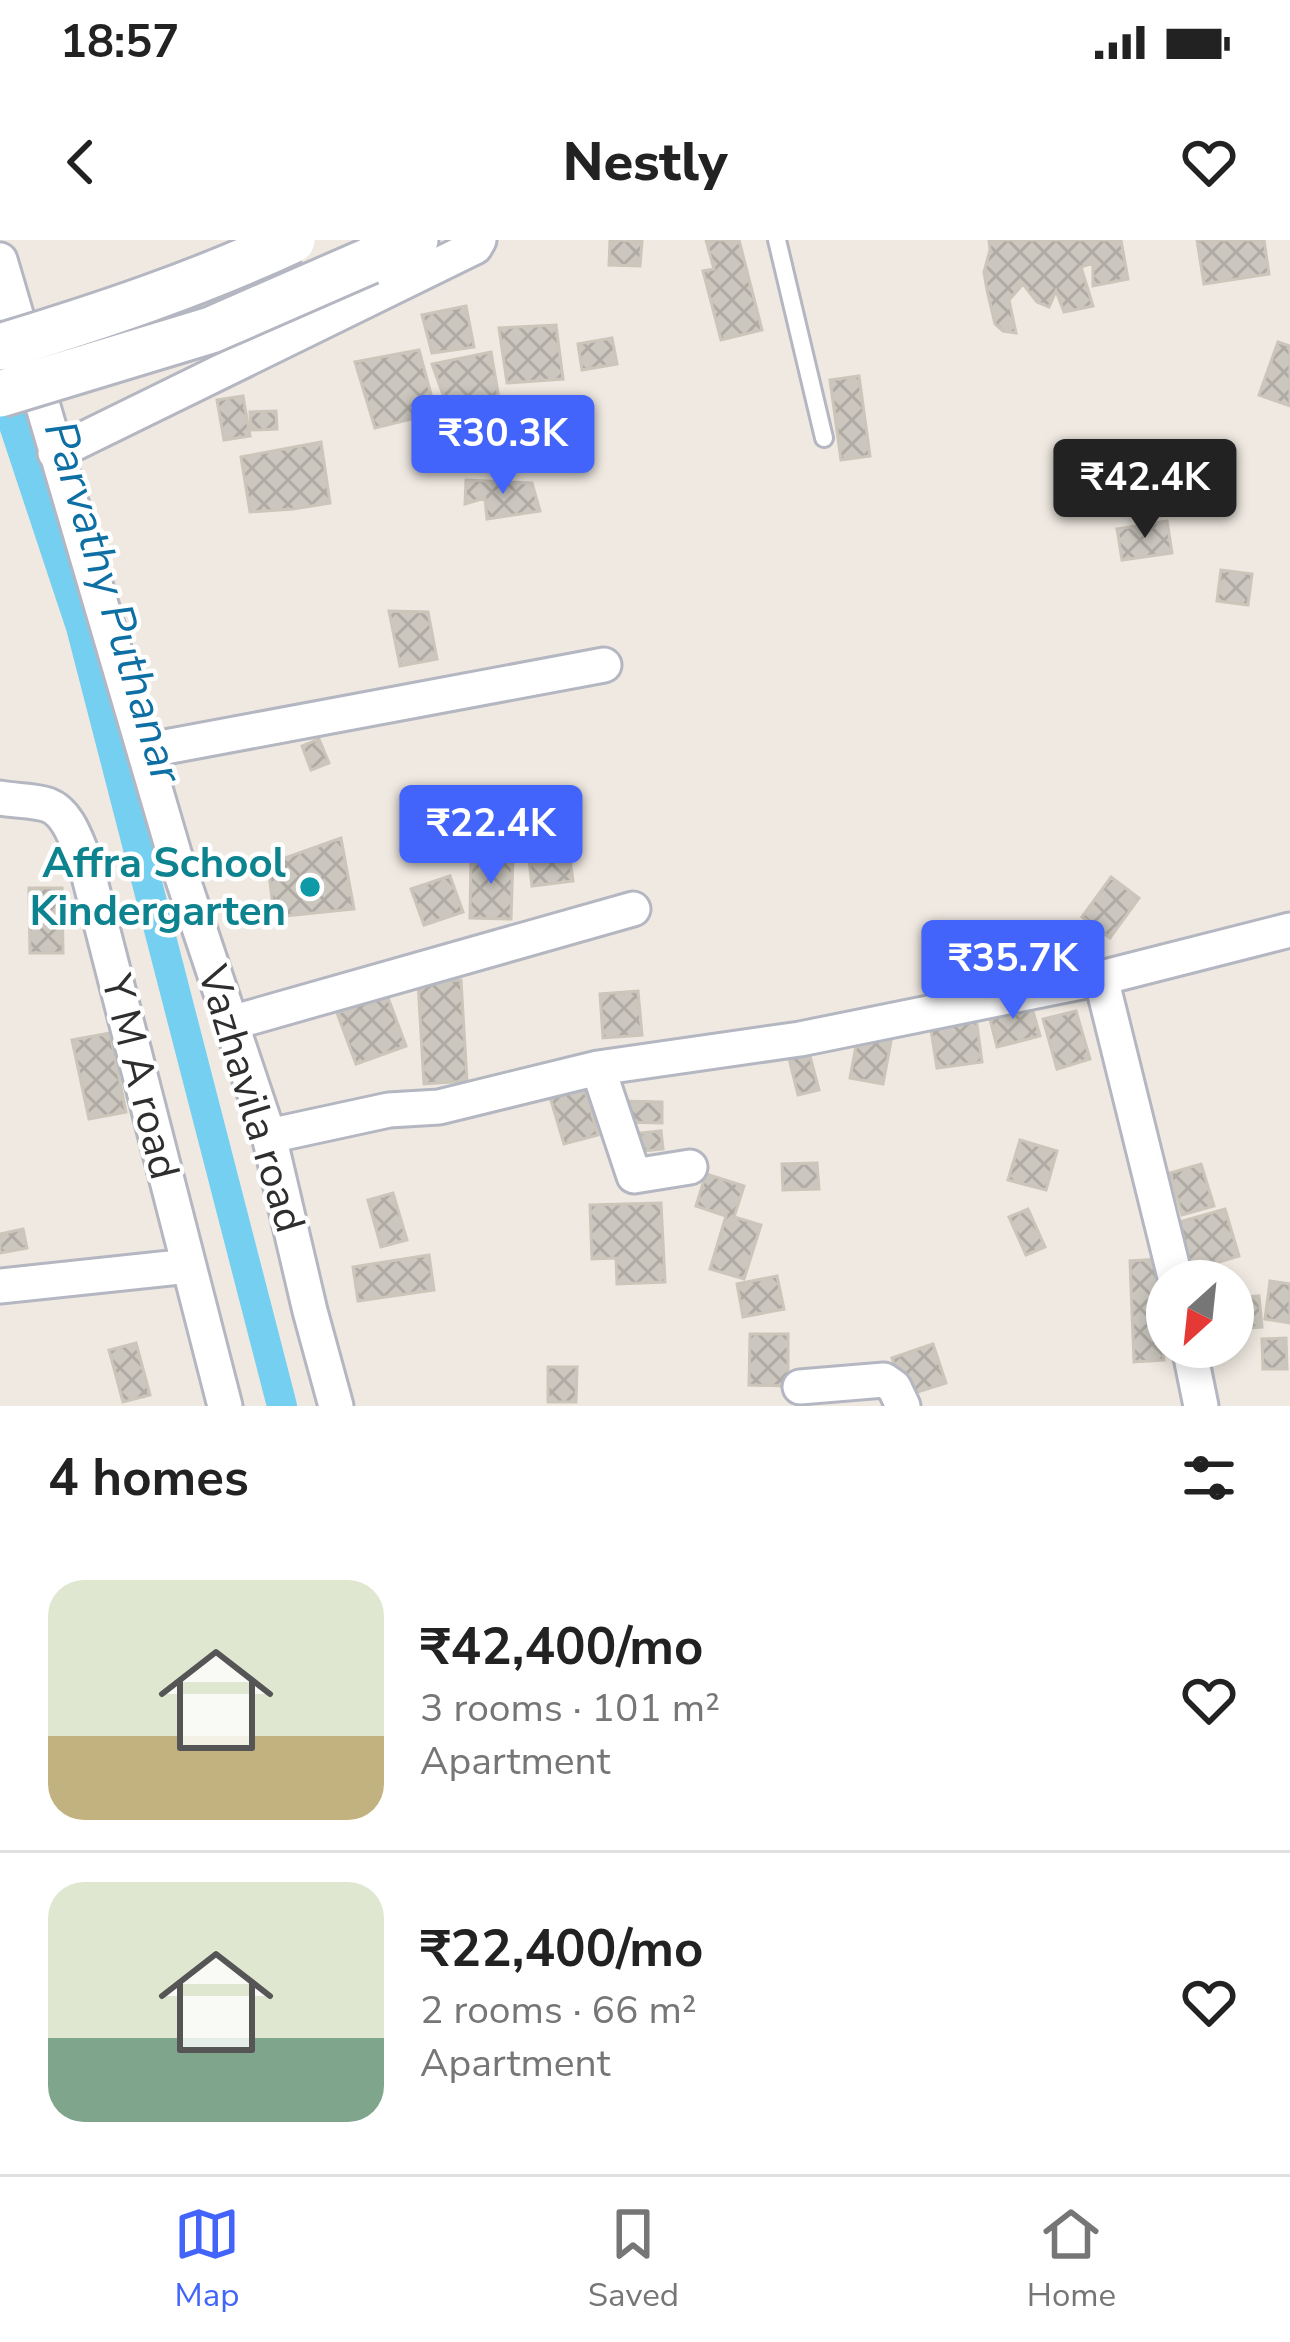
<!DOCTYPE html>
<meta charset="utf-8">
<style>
:root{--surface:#fff;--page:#f6f6f6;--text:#222;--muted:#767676;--line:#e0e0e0;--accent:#4264fb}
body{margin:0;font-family:"Nunito Sans",sans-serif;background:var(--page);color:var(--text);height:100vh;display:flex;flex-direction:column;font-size:45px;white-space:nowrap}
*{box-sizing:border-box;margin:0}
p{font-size:39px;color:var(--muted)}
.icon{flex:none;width:66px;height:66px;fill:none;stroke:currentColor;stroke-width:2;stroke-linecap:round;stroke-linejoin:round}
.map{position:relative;height:1166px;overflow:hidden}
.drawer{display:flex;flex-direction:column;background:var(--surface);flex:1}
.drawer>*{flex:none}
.needle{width:78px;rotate:207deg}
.fabs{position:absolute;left:1146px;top:1020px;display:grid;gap:24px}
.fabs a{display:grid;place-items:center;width:108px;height:108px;border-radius:50%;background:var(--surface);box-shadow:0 6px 18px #0003;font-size:60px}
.price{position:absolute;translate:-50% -102px;padding:0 27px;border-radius:12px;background:var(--accent);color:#fff;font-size:39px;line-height:78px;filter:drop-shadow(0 3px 6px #0008)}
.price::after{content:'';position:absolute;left:50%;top:72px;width:36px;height:27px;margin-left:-18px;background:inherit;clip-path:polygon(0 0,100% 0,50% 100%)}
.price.active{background:#222;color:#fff}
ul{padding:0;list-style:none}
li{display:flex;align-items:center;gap:36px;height:300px;padding:0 48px}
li+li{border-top:3px solid var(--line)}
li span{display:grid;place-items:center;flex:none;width:336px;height:240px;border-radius:36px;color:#555}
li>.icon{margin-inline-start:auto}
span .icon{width:144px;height:144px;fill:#fffc;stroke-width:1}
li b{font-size:51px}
h2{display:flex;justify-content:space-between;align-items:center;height:144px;padding:0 48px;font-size:51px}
.status{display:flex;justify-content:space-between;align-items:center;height:84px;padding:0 60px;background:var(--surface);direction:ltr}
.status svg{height:33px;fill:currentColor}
header{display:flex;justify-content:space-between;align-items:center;height:156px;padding:0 48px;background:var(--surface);font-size:54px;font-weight:800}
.tabs{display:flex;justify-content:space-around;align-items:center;height:168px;border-top:3px solid var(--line);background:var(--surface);font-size:33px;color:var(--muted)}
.tabs a{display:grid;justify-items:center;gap:6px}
.tabs .active{color:var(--accent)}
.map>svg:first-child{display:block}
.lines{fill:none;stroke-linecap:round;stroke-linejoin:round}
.canal{stroke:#75cff0;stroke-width:30}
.building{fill:url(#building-cross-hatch);stroke:#cbc5ba;stroke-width:3}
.service-casing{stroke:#b4b7c1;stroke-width:22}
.minor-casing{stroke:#b4b7c1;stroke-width:39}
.secondary-casing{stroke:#b4b7c1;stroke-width:51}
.service{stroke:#fff;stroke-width:16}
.minor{stroke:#fff;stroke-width:33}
.secondary{stroke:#fff;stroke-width:45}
.secondary-bridge-casing{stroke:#b4b7c1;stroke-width:51;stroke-linecap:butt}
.secondary-bridge{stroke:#fff;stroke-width:45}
.culture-dot{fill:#0f9aa8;stroke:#fff;stroke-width:4.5}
.labels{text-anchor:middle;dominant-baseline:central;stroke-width:9;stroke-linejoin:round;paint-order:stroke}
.culture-label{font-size:42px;font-weight:bold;fill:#0d838f;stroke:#fff;text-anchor:end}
.street-label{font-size:42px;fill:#2e2e2e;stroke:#fff}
.water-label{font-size:45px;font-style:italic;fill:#0d6fa3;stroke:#fff}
</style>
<div class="status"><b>18:57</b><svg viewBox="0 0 49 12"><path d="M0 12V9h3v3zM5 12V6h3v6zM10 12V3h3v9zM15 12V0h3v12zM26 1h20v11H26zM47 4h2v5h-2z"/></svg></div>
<header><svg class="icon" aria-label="back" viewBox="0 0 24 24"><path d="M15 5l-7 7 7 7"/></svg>Nestly<svg class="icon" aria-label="heart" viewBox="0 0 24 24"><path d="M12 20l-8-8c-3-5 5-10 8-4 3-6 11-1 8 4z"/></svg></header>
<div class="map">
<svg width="1290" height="1166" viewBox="0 0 1290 1166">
<defs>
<pattern id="building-cross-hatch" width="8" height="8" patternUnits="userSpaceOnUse" patternTransform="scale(3)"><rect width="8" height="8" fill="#cbc7bf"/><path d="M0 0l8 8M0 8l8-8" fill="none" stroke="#afaba4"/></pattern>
</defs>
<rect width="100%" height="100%" fill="#efe9e1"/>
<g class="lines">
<path class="canal" d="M0 143 81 387 282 1166"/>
</g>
<path class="building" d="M610 0 642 1 640 26 609 25Z
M706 0H739L762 90 721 100 703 31 714 29Z
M989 0H1121L1128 39 1093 46V23L1081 27 1093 66 1064 72 1056 51 1049 67 1037 62 1023 44 1009 60 1016 93 1003 91 995 84 987 50 984 32 990 10Z
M1197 0H1264L1269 34 1204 44Z
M466 66 474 107 432 113 422 75Z
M556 85 563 139 507 143 499 88Z
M612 98 617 124 582 130 578 104Z
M1278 102 1290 106V166L1259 155Z
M419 110 436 173 375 188 355 122Z
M491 112 500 164 451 177 432 124Z
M859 136 870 216 841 220 830 140Z
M243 156 250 196 224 200 217 160Z
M580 158 590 216 549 228 539 162Z
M531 162 535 206 508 214 477 216 472 182 507 177 500 164Z
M276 171 277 189 251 190 250 172Z
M321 202 330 263 293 269 250 272 241 217Z
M466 240 532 243 540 271 487 279 485 258 465 264Z
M1167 281 1172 313 1122 320 1117 289Z
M1221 330 1252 334 1248 365 1217 361Z
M389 371 428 372 437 419 400 426Z
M319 499 329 523 311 530 302 506Z
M341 598 354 669 274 677 268 624Z
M568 606 573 641 532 646 528 611Z
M471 615 513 616 511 679 470 678Z
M450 636 463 672 424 685 411 649Z
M1111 637 1139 658 1110 698 1082 677Z
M29 648H62L63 713H30Z
M461 740 467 841 424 844 418 742Z
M638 751 642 795 603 798 600 754Z
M387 755 406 806 356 824 337 773Z
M1029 757 1040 796 997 807 987 767Z
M975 770 982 822 937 828 929 777Z
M1076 771 1090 819 1057 829 1043 779Z
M859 790 892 796 883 844 850 838Z
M110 793 126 872 89 879 72 800Z
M807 805 819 850 798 855 787 810Z
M581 837 598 895 564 904 547 847Z
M620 861 662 862V883L620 882Z
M661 891 663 909 642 911 640 893Z
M1020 900 1057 911 1046 950 1008 940Z
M817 923 819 949 783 950 782 924Z
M1201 924 1214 966 1182 975 1170 933Z
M706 934 744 946 734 977 761 985 744 1039 710 1029 726 976 696 966Z
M393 953 407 1000 381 1007 368 960Z
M661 963 665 1042 617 1044 616 1018 592 1019 590 965Z
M1028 969 1045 1007 1026 1015 1009 977Z
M1225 969 1239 1016 1186 1032 1172 984Z
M23 989 27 1008 0 1013V994Z
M429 1015 434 1050 358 1061 353 1027Z
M1159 1019 1164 1120 1134 1122 1130 1021Z
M777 1036 784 1069 743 1077 737 1044Z
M1270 1041 1290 1044V1083L1265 1079Z
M1237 1046 1238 1058 1259 1056 1262 1087 1233 1089V1047Z
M750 1094H788V1146L749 1145Z
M1286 1098 1287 1129H1263L1262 1099Z
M136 1103 150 1155 123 1162 109 1110Z
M933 1104 946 1143 905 1156 892 1118Z
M548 1127H577L576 1162H548Z"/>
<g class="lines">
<defs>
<path id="service" d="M777 0 824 198"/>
<path id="minor" d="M0 20 174 613 269 896 310 1071 336 1166
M55 213 475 7 479 0
M144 511 604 425
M0 558C15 561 34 560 48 565 69 573 77 603 85 621L225 1166
M1101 738 1176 1041
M231 783 633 669
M598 828 634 936 690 927
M269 896 389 870 439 867 598 828 800 799 1101 738 1290 690
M0 1046 189 1026
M1189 1107 1201 1166
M800 1147 884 1140 894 1147 903 1166"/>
<path id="secondary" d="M369 21 415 0"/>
</defs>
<use href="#service" class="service-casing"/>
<use href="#minor" class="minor-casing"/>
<use href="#secondary" class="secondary-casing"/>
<use href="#service" class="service"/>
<use href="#minor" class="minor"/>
<use href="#secondary" class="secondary"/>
<defs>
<path id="secondary-bridge" d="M0 107C99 77 198 44 292 0
M0 154 211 90 369 21"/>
</defs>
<use href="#secondary-bridge" class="secondary-bridge-casing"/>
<use href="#secondary-bridge" class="secondary-bridge"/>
</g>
<circle class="culture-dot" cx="310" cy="647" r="12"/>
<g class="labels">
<g class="culture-label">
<text x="286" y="623">Affra School<tspan x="286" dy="48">Kindergarten</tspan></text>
</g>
<g class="street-label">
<text transform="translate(140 837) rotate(76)">Y M A road</text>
<text transform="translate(251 859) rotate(73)">Vazhavila road</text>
</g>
<g class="water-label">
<text transform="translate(113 362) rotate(73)">Parvathy Puthanar</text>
</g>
</g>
</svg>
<div class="fabs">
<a><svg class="needle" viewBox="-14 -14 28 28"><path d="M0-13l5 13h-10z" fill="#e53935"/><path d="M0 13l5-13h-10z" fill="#767676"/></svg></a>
</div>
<b class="price" style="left:503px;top:257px">₹30.3K</b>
<b class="price active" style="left:1145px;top:301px">₹42.4K</b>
<b class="price" style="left:491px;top:647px">₹22.4K</b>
<b class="price" style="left:1013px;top:782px">₹35.7K</b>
</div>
<section class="drawer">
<h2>4 homes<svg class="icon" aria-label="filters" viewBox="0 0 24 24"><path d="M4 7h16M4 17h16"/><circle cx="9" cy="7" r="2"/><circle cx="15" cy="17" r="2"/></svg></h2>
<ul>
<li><span style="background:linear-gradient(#dfe7d0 65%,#c2b280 0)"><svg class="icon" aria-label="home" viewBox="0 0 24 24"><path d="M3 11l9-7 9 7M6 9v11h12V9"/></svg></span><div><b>₹42,400/mo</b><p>3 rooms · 101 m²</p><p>Apartment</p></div><svg class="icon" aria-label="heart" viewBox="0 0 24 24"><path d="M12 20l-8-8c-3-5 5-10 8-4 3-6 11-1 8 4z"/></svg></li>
<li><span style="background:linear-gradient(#dfe7d0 65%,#7fa58c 0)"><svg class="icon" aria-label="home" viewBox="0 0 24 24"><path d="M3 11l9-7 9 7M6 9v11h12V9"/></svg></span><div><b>₹22,400/mo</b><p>2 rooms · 66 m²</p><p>Apartment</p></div><svg class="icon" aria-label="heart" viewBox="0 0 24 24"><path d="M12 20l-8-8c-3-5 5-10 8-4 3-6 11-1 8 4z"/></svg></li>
</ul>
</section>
<nav class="tabs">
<a class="active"><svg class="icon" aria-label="map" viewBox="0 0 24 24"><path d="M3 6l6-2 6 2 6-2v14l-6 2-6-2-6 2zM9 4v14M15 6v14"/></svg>Map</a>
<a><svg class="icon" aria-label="saved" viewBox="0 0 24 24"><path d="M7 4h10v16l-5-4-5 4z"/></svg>Saved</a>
<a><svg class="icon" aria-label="home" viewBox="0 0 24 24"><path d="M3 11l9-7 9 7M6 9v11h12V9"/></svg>Home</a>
</nav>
